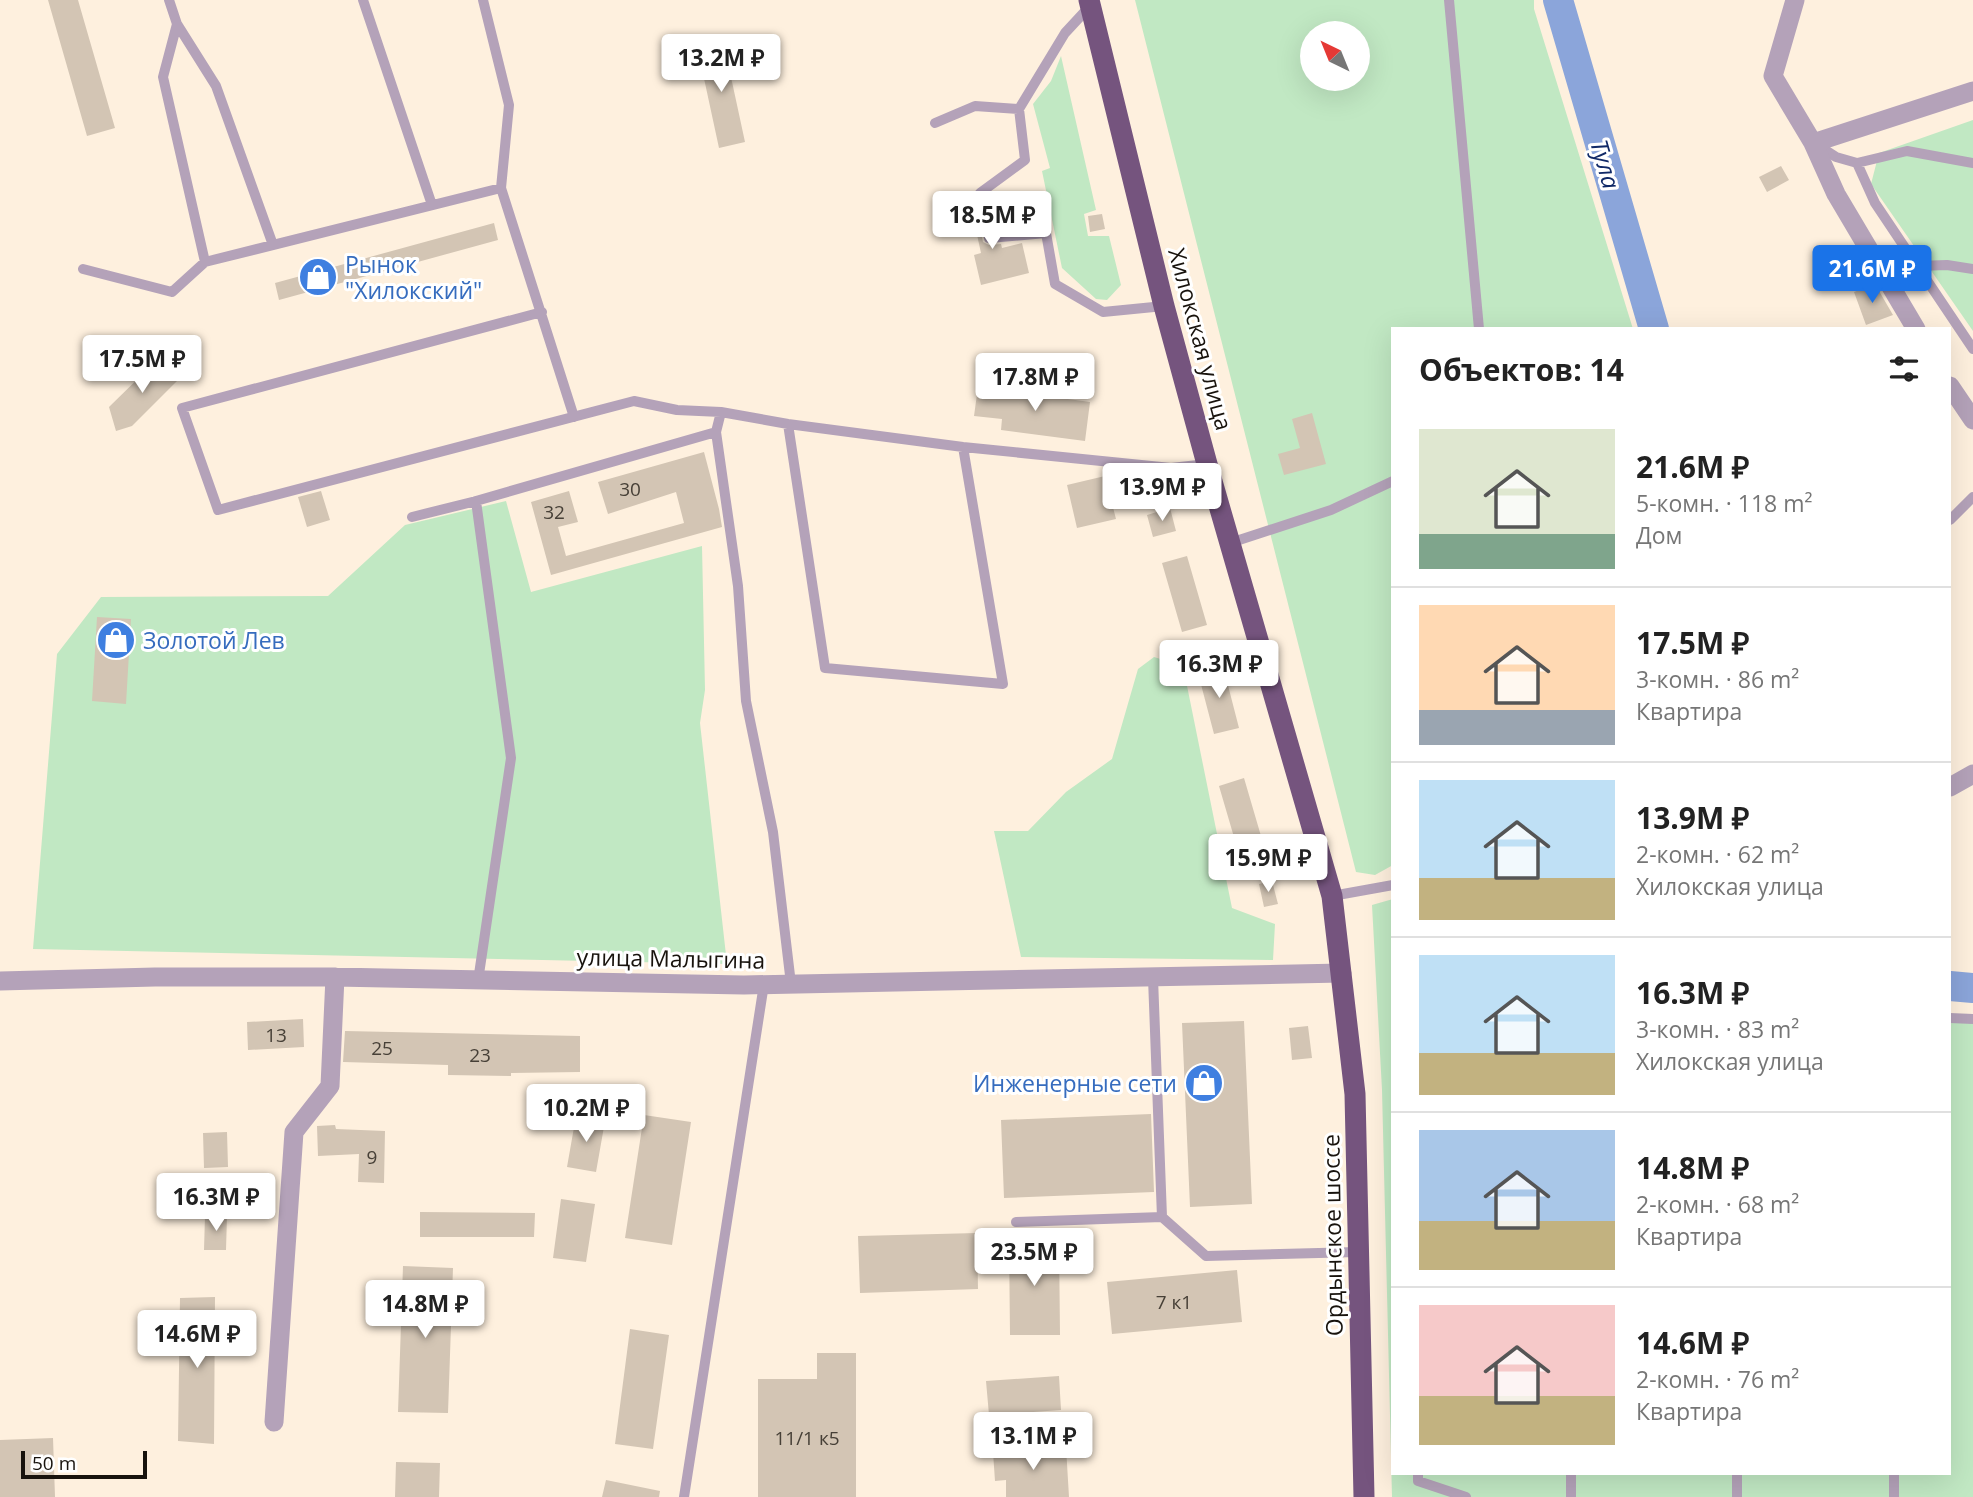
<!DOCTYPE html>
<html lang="ru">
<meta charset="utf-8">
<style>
:root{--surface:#fff;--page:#f2f2f2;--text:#222;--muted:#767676;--line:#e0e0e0;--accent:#1a73e8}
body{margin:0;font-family:"Open Sans",sans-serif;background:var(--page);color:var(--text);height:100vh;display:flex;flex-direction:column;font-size:26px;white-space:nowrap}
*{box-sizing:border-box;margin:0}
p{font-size:23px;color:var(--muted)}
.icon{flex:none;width:38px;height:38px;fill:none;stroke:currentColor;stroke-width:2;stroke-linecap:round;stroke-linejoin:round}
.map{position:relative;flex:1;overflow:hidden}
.details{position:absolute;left:1391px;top:327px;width:560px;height:1148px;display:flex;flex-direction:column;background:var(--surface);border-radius:0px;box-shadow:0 7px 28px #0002}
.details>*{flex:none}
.needle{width:46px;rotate:317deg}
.fabs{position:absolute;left:1300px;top:21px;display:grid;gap:14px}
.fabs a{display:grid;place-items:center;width:70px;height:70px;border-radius:50%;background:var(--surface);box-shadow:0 7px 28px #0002;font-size:35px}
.scale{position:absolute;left:21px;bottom:18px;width:126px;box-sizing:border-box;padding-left:7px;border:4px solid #18130d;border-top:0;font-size:19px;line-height:24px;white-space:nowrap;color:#18130d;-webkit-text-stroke:5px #fff;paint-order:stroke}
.price{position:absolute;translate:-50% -60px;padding:0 16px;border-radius:7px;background:#fff;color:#222;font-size:23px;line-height:46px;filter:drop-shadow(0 2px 4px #0008)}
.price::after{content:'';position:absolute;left:50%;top:42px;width:21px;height:16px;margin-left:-10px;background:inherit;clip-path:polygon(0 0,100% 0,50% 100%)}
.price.active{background:var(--accent);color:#fff}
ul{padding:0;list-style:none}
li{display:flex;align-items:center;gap:21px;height:175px;padding:0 28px}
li+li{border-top:2px solid var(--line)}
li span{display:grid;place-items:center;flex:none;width:196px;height:140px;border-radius:0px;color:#555}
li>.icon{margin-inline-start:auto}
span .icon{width:84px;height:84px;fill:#fffc;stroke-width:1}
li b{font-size:30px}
h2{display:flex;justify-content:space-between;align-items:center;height:84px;padding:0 28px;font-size:30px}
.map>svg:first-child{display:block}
.green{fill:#c1e8c3;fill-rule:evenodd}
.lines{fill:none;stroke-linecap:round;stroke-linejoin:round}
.river{stroke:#8ba5da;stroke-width:30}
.building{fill:#d3c5b4}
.service{stroke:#b4a2b9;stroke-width:10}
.minor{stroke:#b4a2b9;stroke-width:19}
.trunk{stroke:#75547e;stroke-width:21}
.labels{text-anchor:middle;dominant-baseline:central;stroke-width:6;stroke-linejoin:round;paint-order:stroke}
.number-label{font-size:19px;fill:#474037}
.shop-label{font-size:23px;fill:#366cbe;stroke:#fff;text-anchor:start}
.street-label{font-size:23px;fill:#18130d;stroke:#fff}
.water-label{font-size:24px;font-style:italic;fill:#102967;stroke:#fff}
</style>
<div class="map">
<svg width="1973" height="1497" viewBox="0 0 1973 1497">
<rect width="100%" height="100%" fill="#fef0de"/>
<path class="green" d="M1135 0H1534V9L1633 329H1393V865L1375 875 1356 872ZM1312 33H1358V79H1312Z
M1061 56 1096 210 1084 214 1088 236H1109L1121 285 1107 300 1096 299 1062 268 1042 171 1050 168 1033 104 1051 81Z
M1973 120V331L1871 184 1879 153Z
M506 501 531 592 702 546 705 690 700 723 727 964 33 949 57 654 101 597 328 596 405 525Z
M1154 657 1183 666 1232 908 1275 924 1273 960 1021 957 994 831H1028L1066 792 1112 759 1138 669Z
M1393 899V1474H1950V1022L1973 1023V1497H1392L1382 1090 1372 905Z"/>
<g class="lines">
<path class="river" d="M1558 0 1654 329
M1950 986 1973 988"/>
</g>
<path class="building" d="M48 0H78L115 128 87 136Z
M723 40 745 142 719 148 697 46Z
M1781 166 1789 180 1767 192 1759 177Z
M1006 193 1011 212 995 216 998 230H995L988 197Z
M974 201 983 242 989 245 1001 244 1002 248 1022 243 1029 273 981 285 974 255 981 253 974 221 956 225 951 206Z
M1102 214 1105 229 1090 232 1088 216Z
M494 223 498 240 279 300 275 283Z
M1837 258 1845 283 1827 289 1819 264Z
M1875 284 1893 315 1866 325 1854 292Z
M159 358 179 379 132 426 116 431 109 407Z
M978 387 1090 402 1085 441 1001 430 1002 419 974 416Z
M1312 413 1326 464 1284 475 1278 454 1300 448 1292 419Z
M704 452 719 509 722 527 551 575 531 502 569 491 578 522 558 527 566 556 684 523 676 492 608 514 598 482Z
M1105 476 1116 519 1077 528 1067 485Z
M321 491 330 520 307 527 298 497Z
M1170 508 1176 531 1153 537 1147 515Z
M1187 556 1207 625 1182 632 1162 563Z
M97 617 131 619 126 704 92 701Z
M1223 666 1239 728 1214 734 1198 673Z
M1244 778 1261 836 1236 844 1219 786Z
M1272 881 1278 904 1264 907 1259 884Z
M303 1019 304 1047 248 1050 247 1022Z
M1244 1021 1252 1204 1190 1207 1182 1023Z
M1308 1026 1312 1058 1292 1060 1289 1028Z
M345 1031 580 1036V1072L511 1073V1076L448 1075V1065L343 1062Z
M1151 1114 1154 1192 1004 1198 1001 1120Z
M644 1115 691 1122 672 1245 625 1238Z
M576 1116 605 1121 596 1172 567 1167Z
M335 1125 336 1129 385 1131 384 1183 358 1182 359 1154 318 1156 317 1126Z
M227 1132 228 1167 204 1168 203 1133Z
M561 1199 595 1204 586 1262 553 1258Z
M420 1212 535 1213 534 1237H420Z
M205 1216H227L226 1250H204Z
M977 1233 978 1289 860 1293 858 1236Z
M1009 1240H1059L1060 1335H1010Z
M403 1266 453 1268 448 1413 398 1412Z
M1237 1270 1242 1322 1112 1334 1107 1282Z
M215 1297 214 1444 178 1441 180 1298Z
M630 1329 669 1335 653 1449 615 1444Z
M817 1353H856V1497H758V1379H817Z
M1059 1376 1061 1410 989 1415 986 1381Z
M53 1438 55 1497H0V1440Z
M1066 1447 1069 1497H1006V1480L995 1481 993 1452Z
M396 1462 440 1463 439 1497H395Z
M606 1480 660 1491 659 1497H602Z"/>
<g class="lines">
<path class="service" d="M169 0 177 24 216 86 273 245
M363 0 432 205
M483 0 509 105 501 188 574 417
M1449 0 1479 329
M1090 6 1065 33 1019 109 1025 160 980 193 989 238 1046 233 1055 284 1103 312 1164 306
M177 24 163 77 205 262
M935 123 975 106 1019 109
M1819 146 1836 157 1857 163 1875 203 1973 349
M1857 163 1907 151 1973 163
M1918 266 1947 265 1973 269
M83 269 172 292 205 262 501 188
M542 312 182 408 218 510 634 401 677 410 721 412 788 424 963 447 1171 468 1207 464
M788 424 825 668 1003 684 963 447
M716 432 738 586 746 701 773 832 791 984
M476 501 511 758 478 981
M412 517 476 501 716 432 721 412
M1950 520 1973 497
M1230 543 1331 510 1393 481
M1332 896 1393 885
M1153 978 1162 1217
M1950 1018 1973 1019
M1016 1222 1162 1217 1206 1256 1358 1252
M1418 1474V1481L1466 1497
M1571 1474V1497
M1737 1474V1497
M684 1497 764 984
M1894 1497V1474"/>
<path class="minor" d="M1795 0 1773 76 1813 143 1836 194 1916 329
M1813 143 1973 91
M1950 386 1973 420
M1950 787 1973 774
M0 981 155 977H335L744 985 1342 973
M274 1422 294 1132 330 1086 335 977"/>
<path class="trunk" d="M1089 0 1164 306 1207 464 1332 896 1355 1094 1364 1497"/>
</g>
<defs>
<symbol id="shop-disc" viewBox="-11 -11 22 22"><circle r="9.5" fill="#3f7fe0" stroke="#fff"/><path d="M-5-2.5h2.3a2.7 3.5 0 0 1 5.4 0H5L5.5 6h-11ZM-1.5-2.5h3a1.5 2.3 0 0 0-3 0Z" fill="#fff"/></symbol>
</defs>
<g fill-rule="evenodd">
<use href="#shop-disc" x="296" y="255" width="44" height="44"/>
<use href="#shop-disc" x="94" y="618" width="44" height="44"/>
<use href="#shop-disc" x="1182" y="1061" width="44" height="44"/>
</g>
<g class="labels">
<g class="number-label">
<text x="630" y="489">30</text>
<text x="554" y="512">32</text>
<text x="276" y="1035">13</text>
<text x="382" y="1048">25</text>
<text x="480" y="1055">23</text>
<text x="372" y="1157">9</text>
<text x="1174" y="1302">7 к1</text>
<text x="807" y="1438">11/1 к5</text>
</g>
<g class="shop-label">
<text x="345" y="264">Рынок<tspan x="345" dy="26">"Хилокский"</tspan></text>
<text x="143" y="640">Золотой Лев</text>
<text x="1177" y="1083" text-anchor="end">Инженерные сети</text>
</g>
<g class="street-label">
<text transform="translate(1201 339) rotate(75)">Хилокская улица</text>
<text transform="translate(671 958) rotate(1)">улица Малыгина</text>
<text transform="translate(1332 1235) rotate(-91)">Ордынское шоссе</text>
</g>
<g class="water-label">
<text transform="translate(1606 164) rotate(74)">Тула</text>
</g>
</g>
</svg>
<div class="fabs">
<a><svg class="needle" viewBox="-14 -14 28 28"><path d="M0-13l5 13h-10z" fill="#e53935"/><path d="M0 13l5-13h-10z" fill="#767676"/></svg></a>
</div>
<div class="scale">50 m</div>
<b class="price" style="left:721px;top:94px">13.2M ₽</b>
<b class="price" style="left:992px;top:251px">18.5M ₽</b>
<b class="price active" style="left:1872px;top:305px">21.6M ₽</b>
<b class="price" style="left:142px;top:395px">17.5M ₽</b>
<b class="price" style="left:1035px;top:413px">17.8M ₽</b>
<b class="price" style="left:1162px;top:523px">13.9M ₽</b>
<b class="price" style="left:1219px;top:700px">16.3M ₽</b>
<b class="price" style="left:1268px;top:894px">15.9M ₽</b>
<b class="price" style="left:586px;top:1144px">10.2M ₽</b>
<b class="price" style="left:216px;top:1233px">16.3M ₽</b>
<b class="price" style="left:1034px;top:1288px">23.5M ₽</b>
<b class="price" style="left:425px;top:1340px">14.8M ₽</b>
<b class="price" style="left:197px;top:1370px">14.6M ₽</b>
<b class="price" style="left:1033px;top:1472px">13.1M ₽</b>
<section class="details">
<h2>Объектов: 14<svg class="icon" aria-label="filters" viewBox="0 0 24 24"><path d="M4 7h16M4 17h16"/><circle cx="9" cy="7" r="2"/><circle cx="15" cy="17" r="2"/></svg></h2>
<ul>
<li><span style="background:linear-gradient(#dfe7d0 75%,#7fa58c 0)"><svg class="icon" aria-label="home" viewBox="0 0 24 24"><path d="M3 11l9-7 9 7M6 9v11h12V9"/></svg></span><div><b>21.6M ₽</b><p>5-комн. · 118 m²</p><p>Дом</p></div></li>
<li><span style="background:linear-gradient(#ffd9b3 75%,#9aa5b1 0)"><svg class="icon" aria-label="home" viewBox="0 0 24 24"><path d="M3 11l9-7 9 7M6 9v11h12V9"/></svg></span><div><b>17.5M ₽</b><p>3-комн. · 86 m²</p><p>Квартира</p></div></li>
<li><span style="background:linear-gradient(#bfe0f5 70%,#c2b280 0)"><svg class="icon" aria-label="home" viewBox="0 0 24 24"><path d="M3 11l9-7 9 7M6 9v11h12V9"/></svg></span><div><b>13.9M ₽</b><p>2-комн. · 62 m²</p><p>Хилокская улица</p></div></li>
<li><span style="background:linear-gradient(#bfe0f5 70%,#c2b280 0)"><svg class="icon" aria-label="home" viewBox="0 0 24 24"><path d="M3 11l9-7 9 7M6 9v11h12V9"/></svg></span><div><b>16.3M ₽</b><p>3-комн. · 83 m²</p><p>Хилокская улица</p></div></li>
<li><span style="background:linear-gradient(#a9c7e8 65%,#c2b280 0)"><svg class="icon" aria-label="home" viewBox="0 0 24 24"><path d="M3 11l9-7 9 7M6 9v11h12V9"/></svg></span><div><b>14.8M ₽</b><p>2-комн. · 68 m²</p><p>Квартира</p></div></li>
<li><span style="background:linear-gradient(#f6c9c9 65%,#c2b280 0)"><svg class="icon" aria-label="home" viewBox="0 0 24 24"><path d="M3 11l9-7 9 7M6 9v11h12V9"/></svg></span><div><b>14.6M ₽</b><p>2-комн. · 76 m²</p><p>Квартира</p></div></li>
</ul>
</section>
</div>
